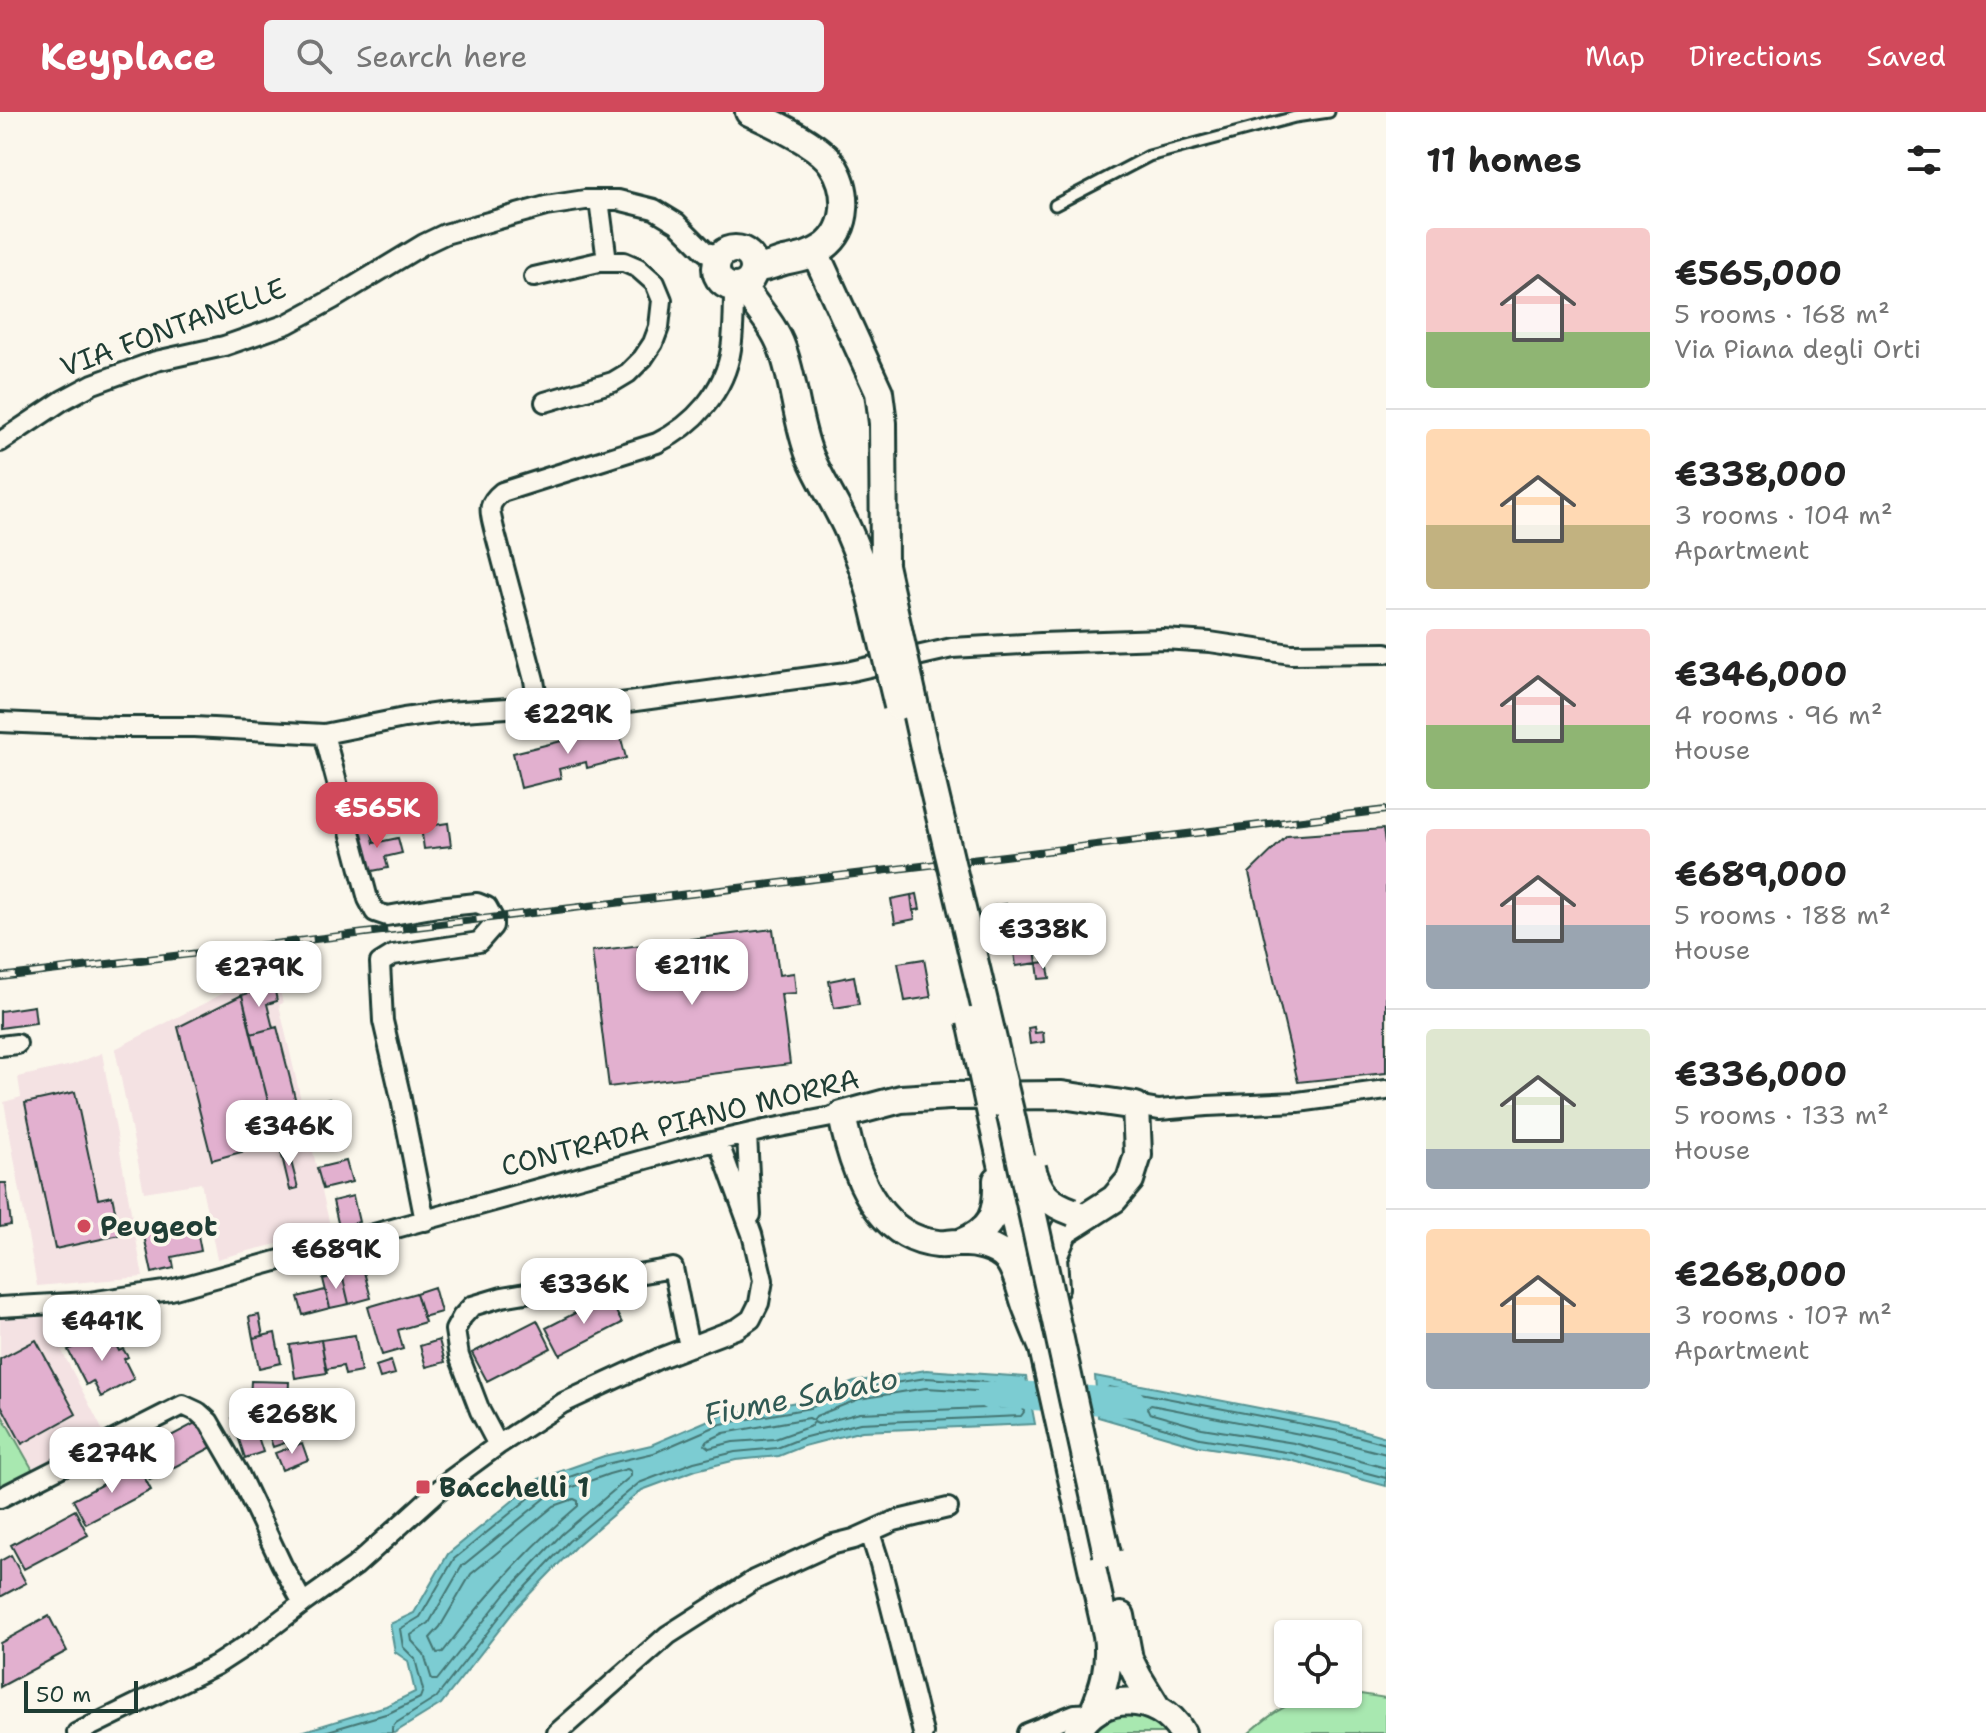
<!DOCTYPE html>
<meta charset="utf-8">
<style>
:root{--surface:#fff;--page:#f2f2f2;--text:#222;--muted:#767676;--line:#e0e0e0;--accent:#d1495b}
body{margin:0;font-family:"Shantell Sans",sans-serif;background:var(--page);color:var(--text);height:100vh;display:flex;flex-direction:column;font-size:30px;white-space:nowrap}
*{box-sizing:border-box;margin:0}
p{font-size:26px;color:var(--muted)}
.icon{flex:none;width:44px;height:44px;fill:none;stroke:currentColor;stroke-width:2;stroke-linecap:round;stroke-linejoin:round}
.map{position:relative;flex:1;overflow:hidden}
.details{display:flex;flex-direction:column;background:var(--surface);width:600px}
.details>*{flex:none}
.fabs{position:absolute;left:1274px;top:1508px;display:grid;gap:16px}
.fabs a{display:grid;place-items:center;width:88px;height:88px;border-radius:8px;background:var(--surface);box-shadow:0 2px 6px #0004;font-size:40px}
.scale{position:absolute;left:24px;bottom:20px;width:114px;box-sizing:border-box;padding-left:8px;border:4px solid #1f3d34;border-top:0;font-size:22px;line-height:28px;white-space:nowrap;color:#1f3d34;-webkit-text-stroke:6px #fbf7ec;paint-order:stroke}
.price{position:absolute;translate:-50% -68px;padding:0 18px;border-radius:16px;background:#fff;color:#222;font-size:26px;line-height:52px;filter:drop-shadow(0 2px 4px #0008)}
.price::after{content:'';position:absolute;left:50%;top:48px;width:24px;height:18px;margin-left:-12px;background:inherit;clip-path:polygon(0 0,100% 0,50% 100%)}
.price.current{background:var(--accent);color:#fff}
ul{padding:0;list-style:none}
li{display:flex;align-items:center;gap:24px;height:200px;padding:0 40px}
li+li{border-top:2px solid var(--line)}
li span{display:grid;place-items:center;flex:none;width:224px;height:160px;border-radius:8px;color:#555}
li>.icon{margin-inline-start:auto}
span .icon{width:96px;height:96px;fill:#fffc;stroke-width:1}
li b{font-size:34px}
h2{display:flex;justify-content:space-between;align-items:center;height:96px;padding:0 40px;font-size:34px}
header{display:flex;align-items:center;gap:48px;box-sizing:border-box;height:112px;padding:0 40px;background:var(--accent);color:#fff}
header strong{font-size:38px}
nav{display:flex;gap:44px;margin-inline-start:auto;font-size:28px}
.search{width:560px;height:72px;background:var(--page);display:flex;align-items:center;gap:20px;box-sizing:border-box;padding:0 28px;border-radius:8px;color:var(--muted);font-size:30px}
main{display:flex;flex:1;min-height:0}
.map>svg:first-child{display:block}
.built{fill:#f4e2e3}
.green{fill:#a8e8b0;stroke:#649272;stroke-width:2}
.water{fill:#7bccd2;stroke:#569393;stroke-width:2}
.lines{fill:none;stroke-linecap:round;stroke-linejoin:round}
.shore{stroke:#447673;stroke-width:2}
.river{stroke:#7bccd2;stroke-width:28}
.building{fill:#e2b0cf;stroke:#1f3d34;stroke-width:2}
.lane-casing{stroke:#1f3d34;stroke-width:15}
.street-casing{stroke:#1f3d34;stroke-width:24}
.secondary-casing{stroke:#1f3d34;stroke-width:32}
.lane{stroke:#fbf7ec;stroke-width:9}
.street{stroke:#fbf7ec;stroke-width:18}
.secondary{stroke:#fbf7ec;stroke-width:26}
.rail-casing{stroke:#1f3d34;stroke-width:8}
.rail{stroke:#fbf7ec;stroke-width:5;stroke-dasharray:15;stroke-linecap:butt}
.secondary-bridge-casing{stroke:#1f3d34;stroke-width:32;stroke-linecap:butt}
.secondary-bridge{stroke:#fbf7ec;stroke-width:26}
.poi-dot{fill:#d1495b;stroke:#fbf7ec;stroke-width:3}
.labels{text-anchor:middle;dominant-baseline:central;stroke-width:7;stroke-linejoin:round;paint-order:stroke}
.street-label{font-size:28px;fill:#1f3d34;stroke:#fbf7ec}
.poi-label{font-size:28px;font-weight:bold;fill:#1f3d34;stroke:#fbf7ec;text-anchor:start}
.water-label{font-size:30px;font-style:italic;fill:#315a54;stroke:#fbf7ec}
</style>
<header>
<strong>Keyplace</strong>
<div class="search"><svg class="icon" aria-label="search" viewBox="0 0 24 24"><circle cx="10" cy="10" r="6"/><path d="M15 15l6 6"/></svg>Search here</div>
<nav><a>Map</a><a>Directions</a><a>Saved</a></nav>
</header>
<main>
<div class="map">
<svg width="1386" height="1621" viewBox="0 0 1386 1621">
<rect width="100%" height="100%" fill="#fbf7ec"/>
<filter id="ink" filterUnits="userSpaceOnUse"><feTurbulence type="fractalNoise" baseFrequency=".0125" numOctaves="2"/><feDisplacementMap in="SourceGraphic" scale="16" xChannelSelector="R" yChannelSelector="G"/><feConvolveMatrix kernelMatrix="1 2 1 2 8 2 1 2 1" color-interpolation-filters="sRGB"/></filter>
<g filter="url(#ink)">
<path class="built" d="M277 868 283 891 279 893 304 1001 310 1000 316 1029 311 1031 331 1118 217 1147 201 1071 144 1080 115 937 238 874Z
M102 941 143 1165 37 1174 4 990 21 985 18 965 72 953Z
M43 1202 104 1321 34 1360 0 1300V1205Z"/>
<path class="green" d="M0 1300 34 1360 0 1379Z
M1348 1580 1386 1586V1621H1249C1283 1591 1303 1582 1348 1582Z
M1146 1601 1171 1621H1087L1105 1604Z"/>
<path class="water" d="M926 1258 1026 1265 1035 1312 862 1319 804 1334 779 1344 736 1348 696 1358 642 1378 575 1435 518 1494 441 1592 394 1621H298L386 1594 415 1580 408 1549 395 1540 390 1512 414 1501 448 1442 539 1367 604 1344 651 1333 718 1304 808 1288 854 1270Z
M1095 1264 1341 1312 1386 1325V1374L1290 1348 1198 1334 1098 1305Z"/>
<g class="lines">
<path class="shore" d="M926 1276 1008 1281 1011 1284 1012 1292 1009 1295 860 1301 818 1312 814 1310 811 1314 775 1327 733 1330 709 1336 705 1333 707 1329 724 1321 809 1306 813 1308 816 1304 859 1287Z
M1386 1332 1339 1319 1109 1275 1104 1278 1105 1296 1108 1299 1200 1326 1292 1341 1386 1366
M1386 1342 1336 1329 1151 1293 1147 1296 1149 1301 1202 1316 1294 1331 1386 1356
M627 1357 631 1359V1364L562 1422 505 1482 437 1568H432L424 1542 412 1529 411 1523 429 1511 462 1454 548 1384 609 1362Z
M574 1387 578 1389V1394C527 1437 483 1487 443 1540L437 1541 430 1526 440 1515 471 1462 554 1394Z
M321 1621 389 1601 420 1586 423 1578 415 1547 403 1535 400 1517 420 1505 454 1447 544 1374 606 1352 654 1341 721 1312 810 1296 856 1277 926 1266 1016 1272 1019 1274 1024 1300 1021 1304 860 1311 802 1326 777 1336 735 1340 694 1350 639 1371 569 1429 512 1489 436 1586 396 1611 392 1616V1621"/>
<path class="river" d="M990 1284 1003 1282 1132 1291"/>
</g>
<path class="building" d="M618 615 626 646 587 656 586 650 559 657 561 666 521 676 513 641Z
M414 682 417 696 404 699 401 684Z
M448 711 451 734 424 737 421 715Z
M371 715 374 731 398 726 402 741 385 745 388 756 367 760 358 718Z
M1383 717 1386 737V961L1298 970 1249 761 1287 724Z
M917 782 920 797 913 799 911 783Z
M911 783 915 807 895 811 891 787Z
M1006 792 1008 811 995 813 993 794Z
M773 817 779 863 794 861 796 881 781 882 790 952 609 975 592 839Z
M1032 817 1037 851 1016 854 1011 820Z
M924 847 931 885 905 889 898 851Z
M1047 850 1050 866 1039 867 1037 851Z
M854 864 859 892 834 896 829 869Z
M274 874 277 889 267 892 273 916 251 922 242 883Z
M242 883 278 1030 212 1048 178 915Z
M34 894 36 911 0 916V899Z
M277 915 300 1006 274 1012 251 922Z
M1034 915 1035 921 1043 920 1044 930 1030 932 1028 916Z
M75 980 98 1087 112 1084 120 1123 55 1137 25 991Z
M330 986 333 997 314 1002 312 991Z
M307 1004 313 1028 280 1036 274 1012Z
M287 1034 298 1076 290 1078 280 1036Z
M346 1049 352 1070 323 1077 317 1056Z
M0 1071H6L11 1113 0 1115Z
M353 1084 359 1110 339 1115 333 1089Z
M195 1108 201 1139 172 1145 174 1156 152 1161 143 1119Z
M359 1141 371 1186 349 1192 338 1146Z
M342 1162 349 1192 330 1196 323 1167Z
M434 1175 441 1200 423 1205 416 1181Z
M325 1178 330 1196 303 1203 298 1185Z
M416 1181 425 1210 398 1218 403 1237 382 1243 368 1195Z
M608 1184 622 1211 560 1243 546 1216Z
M259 1203 263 1224 253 1226 249 1205Z
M537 1208 551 1236 487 1269 472 1241Z
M108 1217 119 1239 123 1237 128 1245 124 1247 134 1267 101 1285 93 1269 86 1273 68 1238Z
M275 1221 281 1251 259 1256 253 1226Z
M355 1223 361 1260 345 1263 343 1254 326 1257 321 1228Z
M36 1228 76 1302 22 1332 0 1291V1247Z
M321 1228 327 1261 295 1266 290 1233Z
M439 1228 445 1250 426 1255 420 1234Z
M391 1249 395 1262 380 1266 376 1254Z
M251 1269 289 1270 288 1289 250 1287Z
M250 1300 263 1340 245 1346 232 1306Z
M288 1301 296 1327 273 1335 264 1309Z
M199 1309 212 1335 150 1368 137 1342Z
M302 1331 308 1348 282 1358 275 1341Z
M138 1353 151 1378 86 1412 73 1388Z
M75 1398 88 1423 24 1457 11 1433Z
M11 1443 26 1471 0 1485V1449Z
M49 1504 67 1539 0 1575V1531Z"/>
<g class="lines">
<defs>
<path id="lane" d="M1055 93 1149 44 1295 5 1329 0"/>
<path id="street" d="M599 88 607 149
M534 165 599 150H624L638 156 655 171 662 188 659 215 653 231 643 246 628 261 613 270 545 290
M0 330 63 288 93 272 156 249 224 234 287 212 333 187 424 132 445 122 546 94 585 88H618L654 97 677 111 706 140 720 143
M538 594 534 568 494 417C490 399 486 393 502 380L657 331C694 313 725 279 731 237 734 217 734 196 734 175
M0 610 116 615H194L324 622 404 606 447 600 538 594 592 595 847 560 952 536 1041 531 1163 527 1210 530 1291 542 1386 541
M324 622 368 787 375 800 387 804 438 795 477 791 487 795 493 806V814L479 830 393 843 380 851 383 909 400 982 425 1109
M0 934 17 932
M1136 994 1159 998 1207 994 1298 990 1386 978
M747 1022 751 1103
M0 1195 89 1190 171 1178 686 1036 764 1018 842 1003
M498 1333 480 1299 459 1244 455 1218 462 1205 472 1194 502 1185 673 1156 689 1235
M0 1386 183 1293 198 1300 209 1310 238 1360 282 1453 303 1491
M870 1421 880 1452 923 1621
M77 1621 216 1553 256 1527 303 1491 355 1454 449 1369 498 1333 563 1291 660 1246 738 1216 751 1207 759 1191 763 1168 752 1122 718 1029
M557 1621 668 1523 754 1468 830 1433 854 1427 894 1409 948 1396
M1027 1621 1075 1602 1093 1601"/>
<path id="secondary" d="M749 0C771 10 819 32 832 52 849 77 850 116 824 135 811 144 798 146 784 149 773 152 765 157 754 155
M716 156a19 19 0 1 1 38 0a19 19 0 1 1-38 0Z
M815 140 879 280 883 311 884 453
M742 174C755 194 774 213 782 236 795 271 796 308 810 344 819 365 831 384 841 404 851 422 858 443 865 462
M989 993 1028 1169
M960 1131C992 1118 998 1102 997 1068
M1040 1223 1107 1523C1111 1552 1104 1575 1093 1601
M1044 1239C1039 1226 1033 1213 1028 1199 1021 1183 1019 1162 1008 1148 996 1134 974 1130 957 1131 951 1131 944 1133 938 1132 875 1126 852 1055 842 1003L901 987 949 984 1062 983 1136 994 1138 1043 1130 1068 1114 1087 1064 1119 1053 1145 1055 1176
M1121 1504 1129 1547 1138 1565 1157 1596
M1077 1621C1098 1578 1159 1580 1182 1621"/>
</defs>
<use href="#lane" class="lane-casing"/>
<use href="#street" class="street-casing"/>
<use href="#secondary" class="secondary-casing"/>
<use href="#lane" class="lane"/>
<use href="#street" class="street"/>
<use href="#secondary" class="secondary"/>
<defs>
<path id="rail" d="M0 865 1386 698"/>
</defs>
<use href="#rail" class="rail-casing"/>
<use href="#rail" class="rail"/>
<defs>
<path id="secondary-bridge" d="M884 453 926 645 1012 1008 1107 1442
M865 462 872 485 898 594
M971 909 989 993
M1032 1056C1039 1082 1048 1091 1073 1100"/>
</defs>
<use href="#secondary-bridge" class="secondary-bridge-casing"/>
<use href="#secondary-bridge" class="secondary-bridge"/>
</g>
</g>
<g class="poi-dot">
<circle cx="84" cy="1114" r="8"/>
<rect x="415" y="1367" width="16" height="16" rx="4"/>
</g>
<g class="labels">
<g class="street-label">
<text transform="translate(173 215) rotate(-20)">VIA FONTANELLE</text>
<text transform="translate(680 1010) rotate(-14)">CONTRADA PIANO MORRA</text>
</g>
<g class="poi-label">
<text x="100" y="1114">Peugeot</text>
<text x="439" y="1375">Bacchelli 1</text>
</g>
<g class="water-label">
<text transform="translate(801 1284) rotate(-11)">Fiume Sabato</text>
</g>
</g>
</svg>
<div class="fabs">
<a><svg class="icon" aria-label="locate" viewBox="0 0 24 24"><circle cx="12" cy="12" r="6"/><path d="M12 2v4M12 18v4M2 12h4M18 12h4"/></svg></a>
</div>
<div class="scale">50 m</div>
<b class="price" style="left:568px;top:644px">€229K</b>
<b class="price current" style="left:377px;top:738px">€565K</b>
<b class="price" style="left:1043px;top:859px">€338K</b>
<b class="price" style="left:692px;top:895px">€211K</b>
<b class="price" style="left:259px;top:897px">€279K</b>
<b class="price" style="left:289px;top:1056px">€346K</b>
<b class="price" style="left:336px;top:1179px">€689K</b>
<b class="price" style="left:584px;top:1214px">€336K</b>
<b class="price" style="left:102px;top:1251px">€441K</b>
<b class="price" style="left:292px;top:1344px">€268K</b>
<b class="price" style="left:112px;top:1383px">€274K</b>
</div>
<section class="details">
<h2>11 homes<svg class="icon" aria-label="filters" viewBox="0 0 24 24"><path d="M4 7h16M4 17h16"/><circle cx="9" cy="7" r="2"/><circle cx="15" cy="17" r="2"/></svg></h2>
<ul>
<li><span style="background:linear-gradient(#f6c9c9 65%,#8fb573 0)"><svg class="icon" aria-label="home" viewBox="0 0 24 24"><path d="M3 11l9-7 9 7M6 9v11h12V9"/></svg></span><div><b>€565,000</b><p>5 rooms · 168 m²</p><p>Via Piana degli Orti</p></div></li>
<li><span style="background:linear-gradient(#ffd9b3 60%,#c2b280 0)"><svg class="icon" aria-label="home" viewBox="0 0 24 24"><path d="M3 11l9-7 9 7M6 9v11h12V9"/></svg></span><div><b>€338,000</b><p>3 rooms · 104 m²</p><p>Apartment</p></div></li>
<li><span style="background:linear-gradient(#f6c9c9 60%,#8fb573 0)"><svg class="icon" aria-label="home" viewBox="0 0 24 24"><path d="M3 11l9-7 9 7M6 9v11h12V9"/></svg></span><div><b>€346,000</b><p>4 rooms · 96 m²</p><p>House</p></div></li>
<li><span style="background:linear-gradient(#f6c9c9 60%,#9aa5b1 0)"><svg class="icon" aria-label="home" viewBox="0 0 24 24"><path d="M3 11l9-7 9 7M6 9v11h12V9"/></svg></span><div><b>€689,000</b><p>5 rooms · 188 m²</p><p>House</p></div></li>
<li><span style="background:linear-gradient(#dfe7d0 75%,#9aa5b1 0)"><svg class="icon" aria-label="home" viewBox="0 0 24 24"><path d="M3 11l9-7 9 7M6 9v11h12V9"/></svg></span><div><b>€336,000</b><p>5 rooms · 133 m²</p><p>House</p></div></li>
<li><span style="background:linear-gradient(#ffd9b3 65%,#9aa5b1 0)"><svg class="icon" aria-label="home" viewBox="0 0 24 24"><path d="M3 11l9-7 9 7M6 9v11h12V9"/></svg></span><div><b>€268,000</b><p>3 rooms · 107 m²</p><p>Apartment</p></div></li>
</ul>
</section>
</main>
